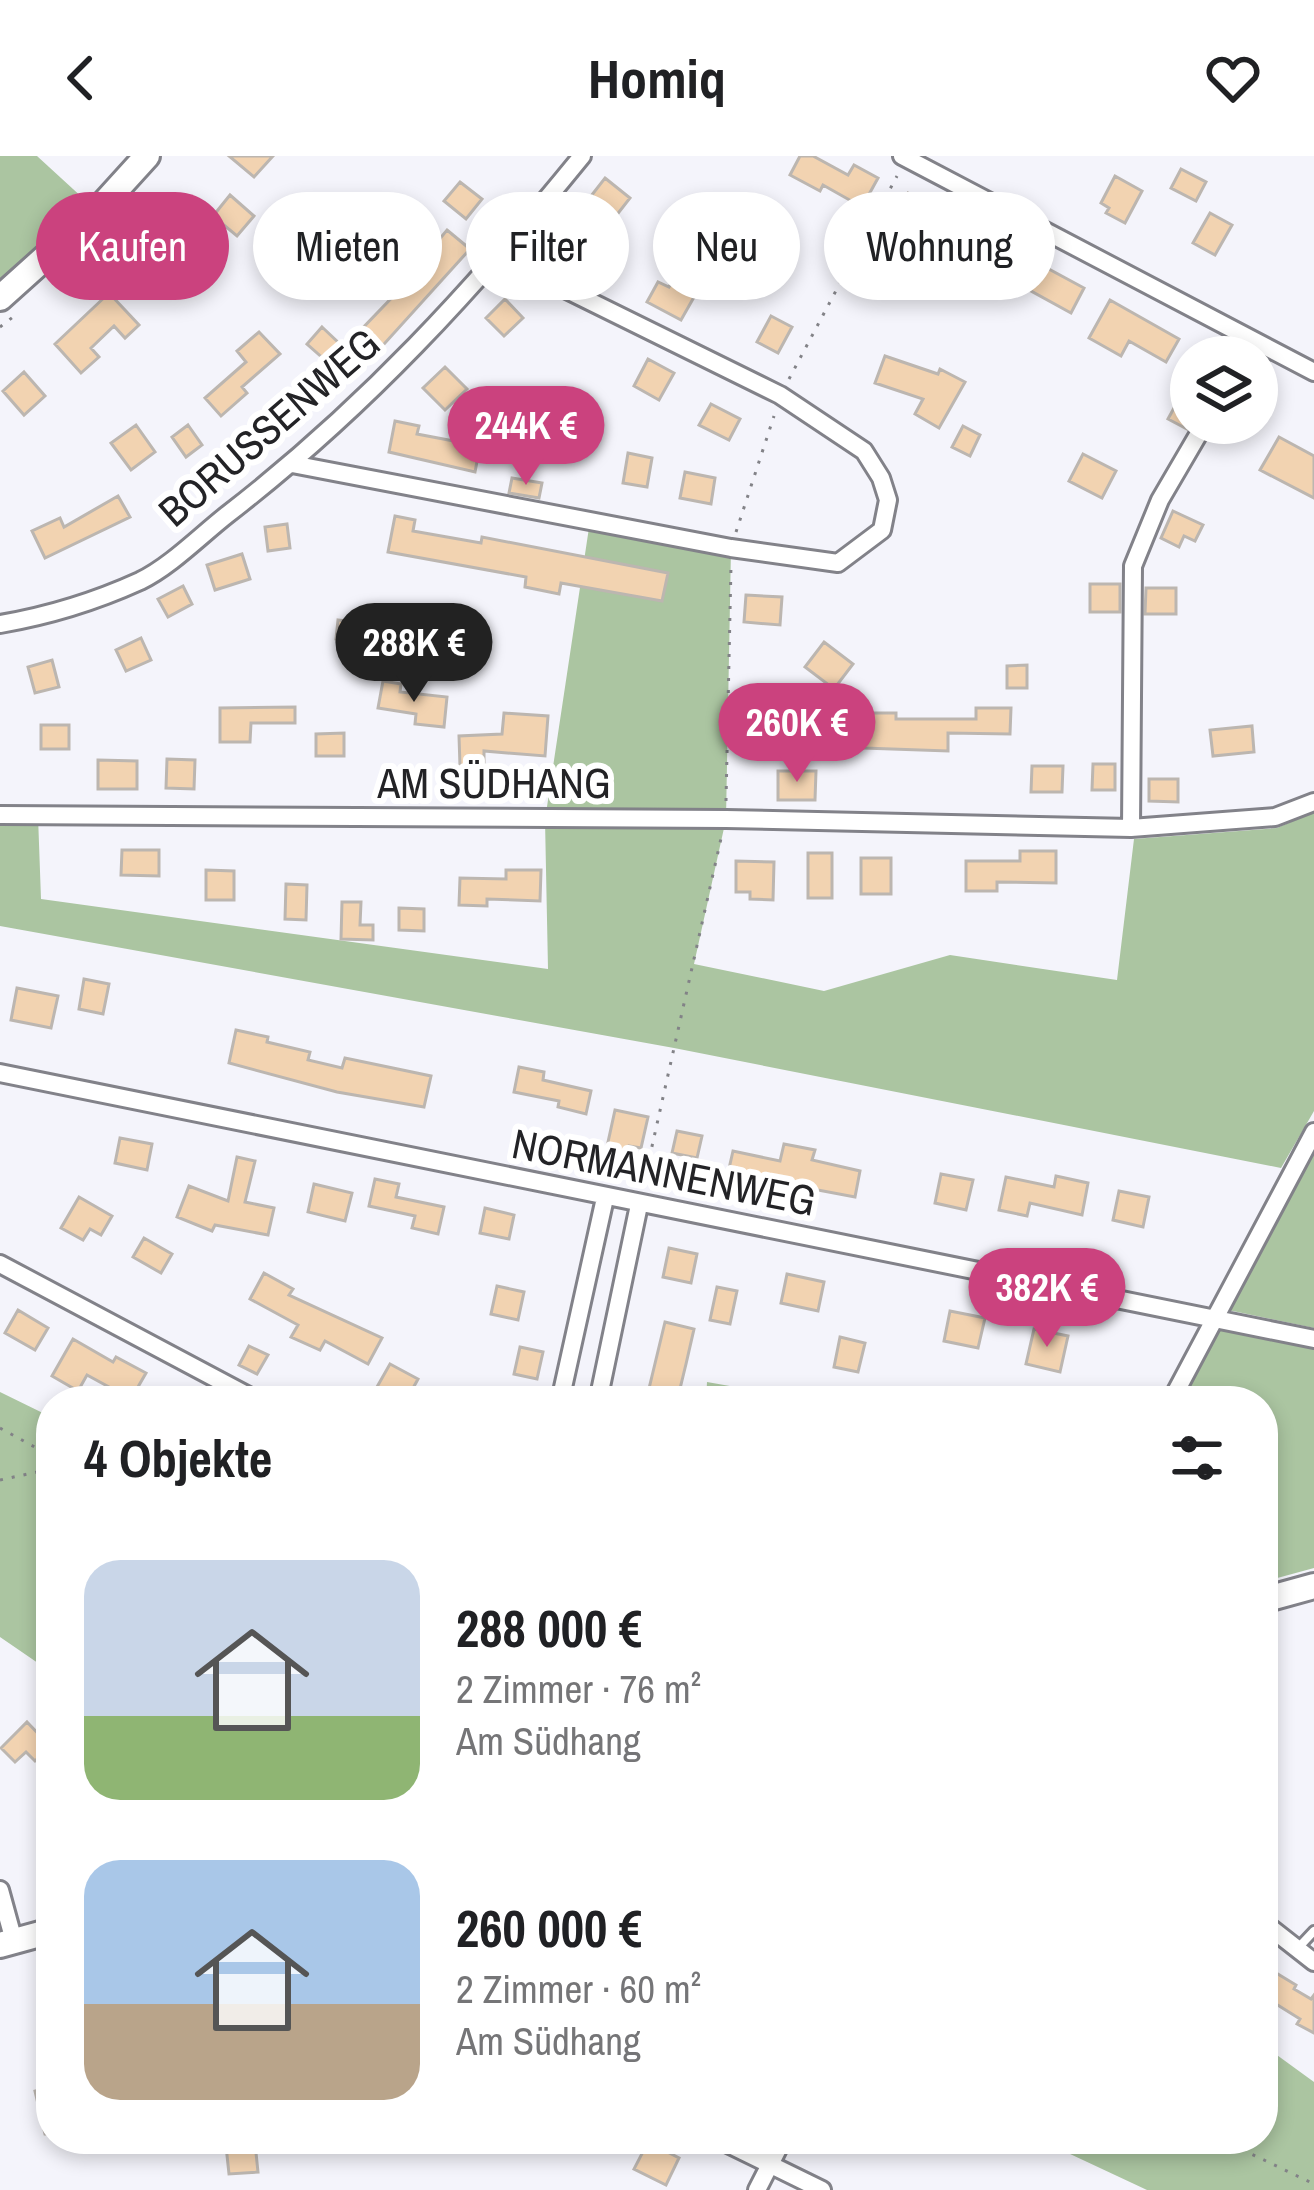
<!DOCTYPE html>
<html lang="de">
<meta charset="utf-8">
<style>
:root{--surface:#fff;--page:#f2f2f2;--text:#202124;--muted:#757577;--accent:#cb427e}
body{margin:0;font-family:"Archivo Narrow",sans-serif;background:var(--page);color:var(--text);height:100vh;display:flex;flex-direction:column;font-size:45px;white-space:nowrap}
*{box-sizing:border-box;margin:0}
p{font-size:39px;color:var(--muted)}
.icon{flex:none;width:66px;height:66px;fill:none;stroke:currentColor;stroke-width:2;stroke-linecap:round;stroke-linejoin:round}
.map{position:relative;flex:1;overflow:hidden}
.drawer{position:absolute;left:36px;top:1230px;width:1242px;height:768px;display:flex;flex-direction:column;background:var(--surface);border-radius:48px;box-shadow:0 6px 18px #0003}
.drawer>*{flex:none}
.hud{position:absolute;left:36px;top:36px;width:1242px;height:108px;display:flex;gap:24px}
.tools{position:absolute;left:1170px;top:180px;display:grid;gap:24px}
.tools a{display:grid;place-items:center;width:108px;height:108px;border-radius:50%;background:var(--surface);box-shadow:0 6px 18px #0003;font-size:60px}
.price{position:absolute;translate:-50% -102px;padding:0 27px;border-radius:42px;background:var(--accent);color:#fff;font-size:39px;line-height:78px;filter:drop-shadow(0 3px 6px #0008)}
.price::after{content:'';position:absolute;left:50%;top:72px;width:36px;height:27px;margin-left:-18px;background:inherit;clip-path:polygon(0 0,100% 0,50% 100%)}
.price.on{background:#222;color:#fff}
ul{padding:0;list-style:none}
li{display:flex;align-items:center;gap:36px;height:300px;padding:0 48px}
li span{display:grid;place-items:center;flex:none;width:336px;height:240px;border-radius:36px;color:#555}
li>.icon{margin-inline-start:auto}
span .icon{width:144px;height:144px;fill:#fffc;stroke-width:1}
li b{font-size:51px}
h2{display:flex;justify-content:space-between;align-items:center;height:144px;padding:0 48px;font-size:51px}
.pill{padding:0 42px;border-radius:54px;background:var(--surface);box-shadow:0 6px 18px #0003;font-size:42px;line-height:108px}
.pill.on{background:var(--accent);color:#fff}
header{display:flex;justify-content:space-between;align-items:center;height:156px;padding:0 48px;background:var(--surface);font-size:54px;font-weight:800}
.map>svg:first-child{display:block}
.forest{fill:#abc5a1}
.building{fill:#f2d3b1;stroke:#bcb6b0;stroke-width:3}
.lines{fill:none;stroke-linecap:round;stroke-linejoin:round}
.lane-casing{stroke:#828289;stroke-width:14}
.street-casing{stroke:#828289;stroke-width:22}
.secondary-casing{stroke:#828289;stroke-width:30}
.path{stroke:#828287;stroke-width:3;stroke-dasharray:3 9;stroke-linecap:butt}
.lane{stroke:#fff;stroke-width:8}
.street{stroke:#fff;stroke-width:16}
.secondary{stroke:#fff;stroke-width:24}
.labels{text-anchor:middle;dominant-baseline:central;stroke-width:12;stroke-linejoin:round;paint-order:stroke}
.street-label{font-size:42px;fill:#232326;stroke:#fff}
</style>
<header><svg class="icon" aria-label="back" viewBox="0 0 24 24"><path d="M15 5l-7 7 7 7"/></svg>Homiq<svg class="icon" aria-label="heart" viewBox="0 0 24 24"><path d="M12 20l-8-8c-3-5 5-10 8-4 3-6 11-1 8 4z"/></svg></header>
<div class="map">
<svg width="1314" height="2034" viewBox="0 0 1314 2034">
<rect width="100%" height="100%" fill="#f4f4fb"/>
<path class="forest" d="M0 0H37L97 55 0 142Z
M590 365 731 392 726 663 694 808 824 835 950 799 1117 824 1134 683 1277 672 1314 656V955L1281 1012 674 892 0 770V659L38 660 41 743 548 813 545 664Z
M1314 998V1172L1228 1154 1304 1017Z
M1216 1171 1314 1191V1412L1263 1426V1245H1178Z
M707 1226 816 1245H706Z
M0 1236 51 1261V1516L0 1481Z
M1263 1889 1314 1926V2034H1147L1038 1983H1263Z"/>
<path class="building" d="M229 0H273L254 21Z
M800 0H813L848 19 854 9 878 22 862 51 823 29 820 35 790 19Z
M1181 13 1206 26 1196 45 1171 32Z
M1115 20 1142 35 1125 67 1106 57 1109 52 1101 47Z
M605 22 630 42 616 60 591 40Z
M460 26 482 43 466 63 444 45Z
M908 37 1084 132 1071 157 924 76 922 81 893 65Z
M230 39 254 60 237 80 213 60Z
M176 53 198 71 181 91 159 72Z
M1210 57 1232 69 1215 99 1193 87Z
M447 74 470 93 376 197 356 179 403 130 396 124 409 110 414 114Z
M136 89 155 105 138 126 118 109Z
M674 121 698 134 681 164 647 146 658 126 669 131Z
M109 137 139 169 125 182 114 170 91 192 99 201 81 217 55 188Z
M505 143 523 162 504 180 486 162Z
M1110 144 1179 183 1166 206 1129 185 1121 200 1089 182Z
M771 160 792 171 778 197 757 186Z
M322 171 340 188 325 204 307 188Z
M259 176 280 198 242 231 247 237 221 260 205 242 246 206 237 195Z
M885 200 938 218 940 213 965 226 939 272 915 258 923 243 875 227Z
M648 203 674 217 659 244 634 230Z
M445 211 467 233 445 254 423 232Z
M24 216 45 240 24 259 3 235Z
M1180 241 1191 247V266L1187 273 1168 263Z
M711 248 740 263 729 284 699 269Z
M522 264 553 269 548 297 517 291Z
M395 265 419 270 417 278 480 290 475 316 389 296Z
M136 269 155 296 131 314 111 287Z
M188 269 202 289 186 301 172 281Z
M963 270 980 279 970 300 952 291Z
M1279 281 1314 300V342L1260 314Z
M628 297 652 302 647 331 623 327Z
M1083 298 1116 315 1102 342 1069 325Z
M685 316 715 322 711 348 680 342Z
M512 322 542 327 539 342 509 337Z
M118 340 130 361 45 402 32 375 60 362 64 371Z
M1173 355 1203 369 1195 385 1184 380 1179 391 1161 382Z
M395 360 415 364 413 375 481 387 482 381 668 417 662 445 561 427 559 438 525 431 526 421 388 396Z
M287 368 290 392 268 395 265 371Z
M242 398 250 423 215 434 207 409Z
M1090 428H1120V456H1090Z
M183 430 192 448 168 461 158 443Z
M1146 432H1176V458H1145Z
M746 439 782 441 780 469 744 466Z
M338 464 400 471 396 494 336 483Z
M141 482 151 504 126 515 116 494Z
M824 486 853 508 834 533 805 511Z
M52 504 59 531 35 537 28 511Z
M1027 509V532H1007V510Z
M383 525 401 528 400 536 447 541 444 571 415 568 416 558 378 552Z
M295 551V567H251L250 586H220V552Z
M976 552H1011L1010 578 948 577V595L864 592V557H896V563H976Z
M504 557 548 560 545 600 484 595V609L460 610 459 580 502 578Z
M41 569H69V593H41Z
M1252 570 1254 596 1213 600 1210 574Z
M344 577V600H316V578Z
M167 603 195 604 194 633 166 632Z
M98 604 137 605V633H98Z
M1093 608H1115V634H1092Z
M1032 610H1063L1062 636H1031Z
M778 615H816L815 644H778Z
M1149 623H1178V646L1149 645Z
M122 694H159V720L121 719Z
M1020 695H1056V727L997 726V735H966V705H1020Z
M808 697H832V742H808Z
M861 702H891V738H861Z
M736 705 774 706 773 744 750 743V736H736Z
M206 714 234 715V744H206Z
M506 714H541L540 745 487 743V750L459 749 460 722 506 723Z
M286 728 307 729 306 764 285 763Z
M342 746H361L360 769H373V784L341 783Z
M399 752 424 753V775L399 774Z
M84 823 109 828 103 858 79 853Z
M17 832 58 840 51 872 11 864Z
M236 874 268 881 267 886 310 896 308 904 342 912 345 902 431 920 424 951 337 936 229 907Z
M519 911 544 916 543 924 591 935 586 958 558 951 559 945 514 936Z
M615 954 648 961 641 992 629 990 625 1005 605 1000Z
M677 975 702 980 697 1002 672 997Z
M120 982 152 988 147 1014 115 1007Z
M784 988 815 994 812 1004 860 1015 855 1041 728 1017 733 995 780 1005Z
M237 1001 255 1005 245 1046 274 1052 268 1079 215 1069 212 1075 177 1061 189 1030 228 1045Z
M941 1018 973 1024 966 1054 935 1047Z
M1056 1020 1088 1027 1082 1059 1030 1047 1027 1060 999 1054 1006 1021 1054 1031Z
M375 1023 399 1028 396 1041 444 1051 438 1078 412 1072 415 1060 369 1050Z
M314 1028 352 1037 345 1065 308 1056Z
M1119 1035 1149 1041 1143 1071 1113 1064Z
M79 1041 112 1060 101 1079 90 1073 83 1084 61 1072Z
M485 1052 514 1059 509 1083 480 1077Z
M144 1082 172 1098 161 1117 133 1101Z
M669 1092 697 1098 691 1127 663 1121Z
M264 1117 293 1133 289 1139 382 1182 368 1208 325 1185 320 1194 291 1181 298 1169 250 1143Z
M787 1118 824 1126 818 1155 781 1147Z
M497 1130 524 1136 518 1164 491 1158Z
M717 1131 737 1135 730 1168 710 1164Z
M18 1154 48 1172 35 1194 5 1177Z
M950 1155 985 1162 978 1192 944 1185Z
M665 1166 694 1173 686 1208 677 1245H646Z
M1034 1173 1068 1180 1060 1216 1026 1208Z
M840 1181 865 1187 858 1216 834 1211Z
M73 1183 113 1206 116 1201 146 1217 131 1243 87 1219 78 1235 52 1220Z
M249 1190 268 1199 257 1218 239 1209Z
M520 1191 543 1196 537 1223 514 1218Z
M390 1208 418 1223 406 1245H369Z
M27 1566 50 1590 35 1605 26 1596 15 1606 1 1592Z
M1263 1809 1296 1829 1294 1833 1311 1843 1314 1839V1877L1297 1868 1300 1863 1263 1840Z
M51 1931V1978H45L35 1935Z
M648 1986 679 2002 666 2029 634 2013Z
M255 1987 258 2016 229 2018 226 1990Z"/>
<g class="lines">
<defs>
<path id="lane" d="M1298 1792 1314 1775"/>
<path id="street" d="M902 0 1314 216
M292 308 731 392 838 407 882 374 888 344 881 322 864 295 780 239 500 101
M0 468C47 460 96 445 140 425 171 410 201 379 228 358 365 252 473 134 582 0
M0 659 726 663 1131 672 1275 661 1314 646
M1131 672 1133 410 1160 344 1205 267
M0 917 1314 1183
M0 1108 258 1245
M560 1245 605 1042
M598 1245 639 1049
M1171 1245 1314 976
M0 1734 14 1785
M1263 1766 1314 1806
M718 1983 822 2034
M757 2034 783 1983"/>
<path id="secondary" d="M0 142 97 55 147 0
M1263 1444 1314 1430
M0 1789 51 1775"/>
</defs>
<use href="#lane" class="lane-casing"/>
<use href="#street" class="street-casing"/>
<use href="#secondary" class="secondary-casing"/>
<path class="path" d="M0 171 13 161
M789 223 897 20
M736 376 774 260
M726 645 731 409
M644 1026 722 678
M0 1272 51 1300
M0 1324 51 1313
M51 1342 48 1355 51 1393
M1220 1983 1314 2028"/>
<use href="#lane" class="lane"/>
<use href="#street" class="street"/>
<use href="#secondary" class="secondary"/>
</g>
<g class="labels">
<g class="street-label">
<text transform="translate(269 271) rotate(-41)">BORUSSENWEG</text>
<text x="494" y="627">AM SÜDHANG</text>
<text transform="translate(664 1016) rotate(11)">NORMANNENWEG</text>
</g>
</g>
</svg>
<div class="tools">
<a><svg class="icon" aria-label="layers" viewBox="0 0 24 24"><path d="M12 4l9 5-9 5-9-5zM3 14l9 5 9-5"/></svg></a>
</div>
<b class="price" style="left:526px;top:332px">244K €</b>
<b class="price on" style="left:414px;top:549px">288K €</b>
<b class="price" style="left:797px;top:629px">260K €</b>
<b class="price" style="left:1047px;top:1194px">382K €</b>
<div class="hud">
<a class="pill on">Kaufen</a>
<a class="pill">Mieten</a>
<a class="pill">Filter</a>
<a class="pill">Neu</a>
<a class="pill">Wohnung</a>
</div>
<section class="drawer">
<h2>4 Objekte<svg class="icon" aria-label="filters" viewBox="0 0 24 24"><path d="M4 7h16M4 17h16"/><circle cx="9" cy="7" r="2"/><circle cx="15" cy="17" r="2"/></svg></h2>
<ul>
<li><span style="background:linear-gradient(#c9d6e8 65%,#8fb573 0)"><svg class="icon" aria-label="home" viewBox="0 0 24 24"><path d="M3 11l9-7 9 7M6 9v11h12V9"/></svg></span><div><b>288 000 €</b><p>2 Zimmer · 76 m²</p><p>Am Südhang</p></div></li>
<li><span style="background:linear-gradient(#a9c7e8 60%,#b9a48a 0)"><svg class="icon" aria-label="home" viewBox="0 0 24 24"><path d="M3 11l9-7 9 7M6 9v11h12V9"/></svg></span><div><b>260 000 €</b><p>2 Zimmer · 60 m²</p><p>Am Südhang</p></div></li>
</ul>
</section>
</div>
